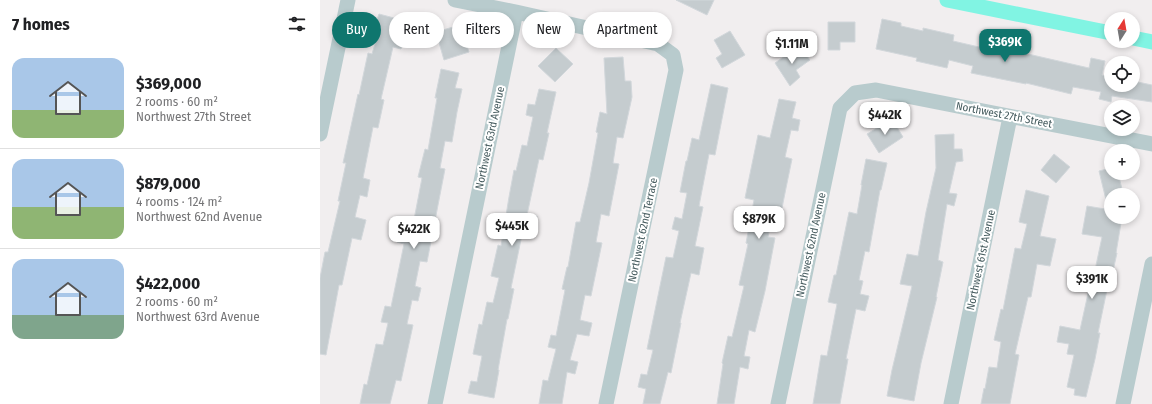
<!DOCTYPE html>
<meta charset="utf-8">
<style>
:root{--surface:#fff;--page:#f6f6f6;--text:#202124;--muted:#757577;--line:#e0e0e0;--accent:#0f766e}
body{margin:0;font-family:"Fira Sans Condensed",sans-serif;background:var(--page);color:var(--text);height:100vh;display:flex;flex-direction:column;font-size:15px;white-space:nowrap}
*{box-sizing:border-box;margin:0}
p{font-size:13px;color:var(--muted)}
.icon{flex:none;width:22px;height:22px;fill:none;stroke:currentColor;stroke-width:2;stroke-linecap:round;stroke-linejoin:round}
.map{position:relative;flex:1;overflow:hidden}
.panel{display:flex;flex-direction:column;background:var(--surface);width:320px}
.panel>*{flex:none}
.guide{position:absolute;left:12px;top:12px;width:380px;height:36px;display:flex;gap:8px}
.needle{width:26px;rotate:11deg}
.controls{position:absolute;left:784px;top:12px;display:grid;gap:8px}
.controls a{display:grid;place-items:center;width:36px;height:36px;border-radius:50%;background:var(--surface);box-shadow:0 2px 6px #0003;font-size:20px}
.price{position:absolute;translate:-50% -34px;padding:0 9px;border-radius:8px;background:#fff;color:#222;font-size:13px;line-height:26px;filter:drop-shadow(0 1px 2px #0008)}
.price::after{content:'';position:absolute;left:50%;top:24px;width:12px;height:9px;margin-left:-6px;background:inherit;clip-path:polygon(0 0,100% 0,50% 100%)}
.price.on{background:var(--accent);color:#fff}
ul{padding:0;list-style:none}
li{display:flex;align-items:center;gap:12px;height:100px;padding:0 12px}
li+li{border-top:1px solid var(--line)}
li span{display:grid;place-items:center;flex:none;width:112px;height:80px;border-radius:12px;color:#555}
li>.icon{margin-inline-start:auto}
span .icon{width:48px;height:48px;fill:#fffc;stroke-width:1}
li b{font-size:17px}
h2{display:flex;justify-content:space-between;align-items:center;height:48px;padding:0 12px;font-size:17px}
.chip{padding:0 14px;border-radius:18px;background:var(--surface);box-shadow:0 2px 6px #0003;font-size:14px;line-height:36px}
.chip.on{background:var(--accent);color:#fff}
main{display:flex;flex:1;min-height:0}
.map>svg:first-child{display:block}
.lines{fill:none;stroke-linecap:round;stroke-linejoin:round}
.canal{stroke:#81f4e3;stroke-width:15}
.building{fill:#c5cccf;stroke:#d2d7db}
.street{stroke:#b8cbcd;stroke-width:15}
.labels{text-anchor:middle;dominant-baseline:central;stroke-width:4;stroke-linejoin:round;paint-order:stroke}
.street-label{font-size:11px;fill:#455b5e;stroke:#fff}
</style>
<main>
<section class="panel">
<h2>7 homes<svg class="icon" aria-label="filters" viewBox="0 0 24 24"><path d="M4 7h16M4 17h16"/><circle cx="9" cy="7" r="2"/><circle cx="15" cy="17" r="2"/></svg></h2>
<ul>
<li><span style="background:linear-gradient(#a9c7e8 65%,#8fb573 0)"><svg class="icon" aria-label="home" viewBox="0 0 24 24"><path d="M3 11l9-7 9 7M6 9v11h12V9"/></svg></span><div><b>$369,000</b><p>2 rooms · 60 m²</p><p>Northwest 27th Street</p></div></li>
<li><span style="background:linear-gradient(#a9c7e8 60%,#8fb573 0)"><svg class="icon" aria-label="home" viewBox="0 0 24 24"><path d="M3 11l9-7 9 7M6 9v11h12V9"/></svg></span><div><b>$879,000</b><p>4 rooms · 124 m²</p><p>Northwest 62nd Avenue</p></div></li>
<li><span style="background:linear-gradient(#a9c7e8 70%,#7fa58c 0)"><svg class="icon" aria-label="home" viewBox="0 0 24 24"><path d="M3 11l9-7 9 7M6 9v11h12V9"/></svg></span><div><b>$422,000</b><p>2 rooms · 60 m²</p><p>Northwest 63rd Avenue</p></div></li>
</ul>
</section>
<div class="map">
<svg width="832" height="404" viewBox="0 0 832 404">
<rect width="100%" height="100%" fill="#f1eeef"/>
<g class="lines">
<path class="canal" d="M627 0 791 33
M813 38 832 42"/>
</g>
<path class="building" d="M356 0H394L387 15Z
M59 14 89 22 81 49 73 47 61 99 64 100 58 128 53 127 43 178 50 180 47 197 40 195 35 217 46 220 41 240 32 238 22 285H19L6 355 0 354V278L5 252H8L20 201H18L26 163H23L38 94 39 95 48 53 52 54 60 27 55 25Z
M562 19 581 23V26L603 31V28L634 35 633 41 685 53 686 49 769 68 771 58 785 61 782 75 791 77V85H813V81L832 85V102L792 96 791 102 779 99 781 92 753 87 751 94 706 83V84L651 73 653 66 629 60 627 68 596 61 597 58 556 49Z
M508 22H535V42H520V50H508Z
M133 27 137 39 144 37 149 52 124 60 116 32Z
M410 31 425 55 402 68 396 58 402 54 394 40Z
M479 46 490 60 476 70 480 77 470 86 455 63Z
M236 48 253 64 235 82 218 66Z
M303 57 305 81H311L312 97 303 138 297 137 293 163 299 164 289 216 281 214 276 242 282 243 271 296 265 295 260 320 272 323 269 336 257 334 250 360 258 362 255 374 247 372 242 404H219L223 380 228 381 236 349 228 347 231 335 236 336 245 290 242 289 247 267H248L256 222H260L269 183 278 133 276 132 280 112 287 114 284 58Z
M121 69 139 73 135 88 142 89 137 112 132 142 125 141 120 168 125 169 107 262 100 261 95 286 101 288 98 301 92 300 87 324 93 325 81 381 76 380 70 404H40L44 384 47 385 56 344 63 345 68 323 61 322 65 306 71 307 84 244 77 242 80 227 92 230 102 178 98 177 105 149 108 150 117 98H115Z
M391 84 408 88 395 155 389 154 379 206 383 207 375 246 384 248 379 275 371 273 360 323H361L351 373 348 372 340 404H323L326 389 318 387 321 374 327 375 333 350 327 349 346 257 353 258 359 231 352 229 355 217 362 219 367 193 360 192 366 161H367L372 138 379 140Z
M219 89 236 92 227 133H229L223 160 219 159 207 215 217 216 214 232 203 230 191 288 194 289 188 319H187L178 370H179L174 398 148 393 151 381 157 382 162 356 153 354 159 324 162 325 167 302 173 303 179 278 171 276 178 245 181 246 189 197 194 170 196 171 202 145 207 146 213 117 206 115 208 104 215 105Z
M459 99 476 102 472 118 480 120 478 131 471 130 465 157 472 159 466 188 461 213 453 212 448 237 455 238 445 291 435 332 429 330 424 356 430 357 428 369 420 367 414 404H397L403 364 402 363 408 336 412 337 424 286 419 285 428 244 426 243 434 200 425 198 438 135 450 138Z
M572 119 583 137 559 153 547 134Z
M634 134V149H642L643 161 636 162 629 193 637 194 634 206 627 204 618 260 623 262 616 297H617L601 363 594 401 567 396 572 370 592 286 580 284 587 254 598 256 606 212 616 168 615 135Z
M734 154 750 167 736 183 721 170Z
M546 159 567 163 561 190H560L549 252 545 251 539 280 543 281 540 294 549 296 545 311 536 309 526 359H528L520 404H493L501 355 507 356 517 304 508 302 514 275H516L529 212 537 214 542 185H541Z
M791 168V173H798L803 193 791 195V203L787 204 779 171Z
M706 190 729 196 720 236 736 239 730 266 717 264 711 297H708L695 354 699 355 690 404H661L664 388 665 389 669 367 677 368 681 342 674 340 681 309 683 310 695 248 701 249 707 224 699 222Z
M767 206 791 210V217H802L796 253H797L791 280H789L778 333H780L775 359 766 397 754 395 755 389 747 387 754 355 747 354 749 344 737 342 740 326 760 330 769 289H771L782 237 762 234Z"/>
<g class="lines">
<path class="street" d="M135 0 196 12 338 44 353 55 356 70 286 404
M0 134 28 0
M115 404 196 12
M458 404 520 108 535 93 556 90 832 144
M631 404 690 117
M803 404 832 264"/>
</g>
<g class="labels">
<g class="street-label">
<text transform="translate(684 115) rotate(11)">Northwest 27th Street</text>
<text transform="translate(170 138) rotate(-78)">Northwest 63rd Avenue</text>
<text transform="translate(323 230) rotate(-78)">Northwest 62nd Terrace</text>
<text transform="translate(491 245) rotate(-78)">Northwest 62nd Avenue</text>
<text transform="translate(661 260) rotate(-78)">Northwest 61st Avenue</text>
</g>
</g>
</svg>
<div class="controls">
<a><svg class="needle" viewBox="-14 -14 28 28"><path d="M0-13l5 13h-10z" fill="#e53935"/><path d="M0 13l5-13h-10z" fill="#757577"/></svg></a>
<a><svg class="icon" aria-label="locate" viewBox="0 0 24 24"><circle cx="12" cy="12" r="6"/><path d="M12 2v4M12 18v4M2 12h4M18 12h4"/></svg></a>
<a><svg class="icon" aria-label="layers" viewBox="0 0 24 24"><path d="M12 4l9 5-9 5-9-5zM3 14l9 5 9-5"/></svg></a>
<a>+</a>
<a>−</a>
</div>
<b class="price on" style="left:685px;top:63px">$369K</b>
<b class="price" style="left:472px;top:65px">$1.11M</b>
<b class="price" style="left:565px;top:136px">$442K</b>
<b class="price" style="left:439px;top:240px">$879K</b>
<b class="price" style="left:192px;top:247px">$445K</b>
<b class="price" style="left:94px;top:250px">$422K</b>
<b class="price" style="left:772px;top:300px">$391K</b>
<div class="guide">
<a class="chip on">Buy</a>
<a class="chip">Rent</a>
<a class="chip">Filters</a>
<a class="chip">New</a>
<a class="chip">Apartment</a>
</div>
</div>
</main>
